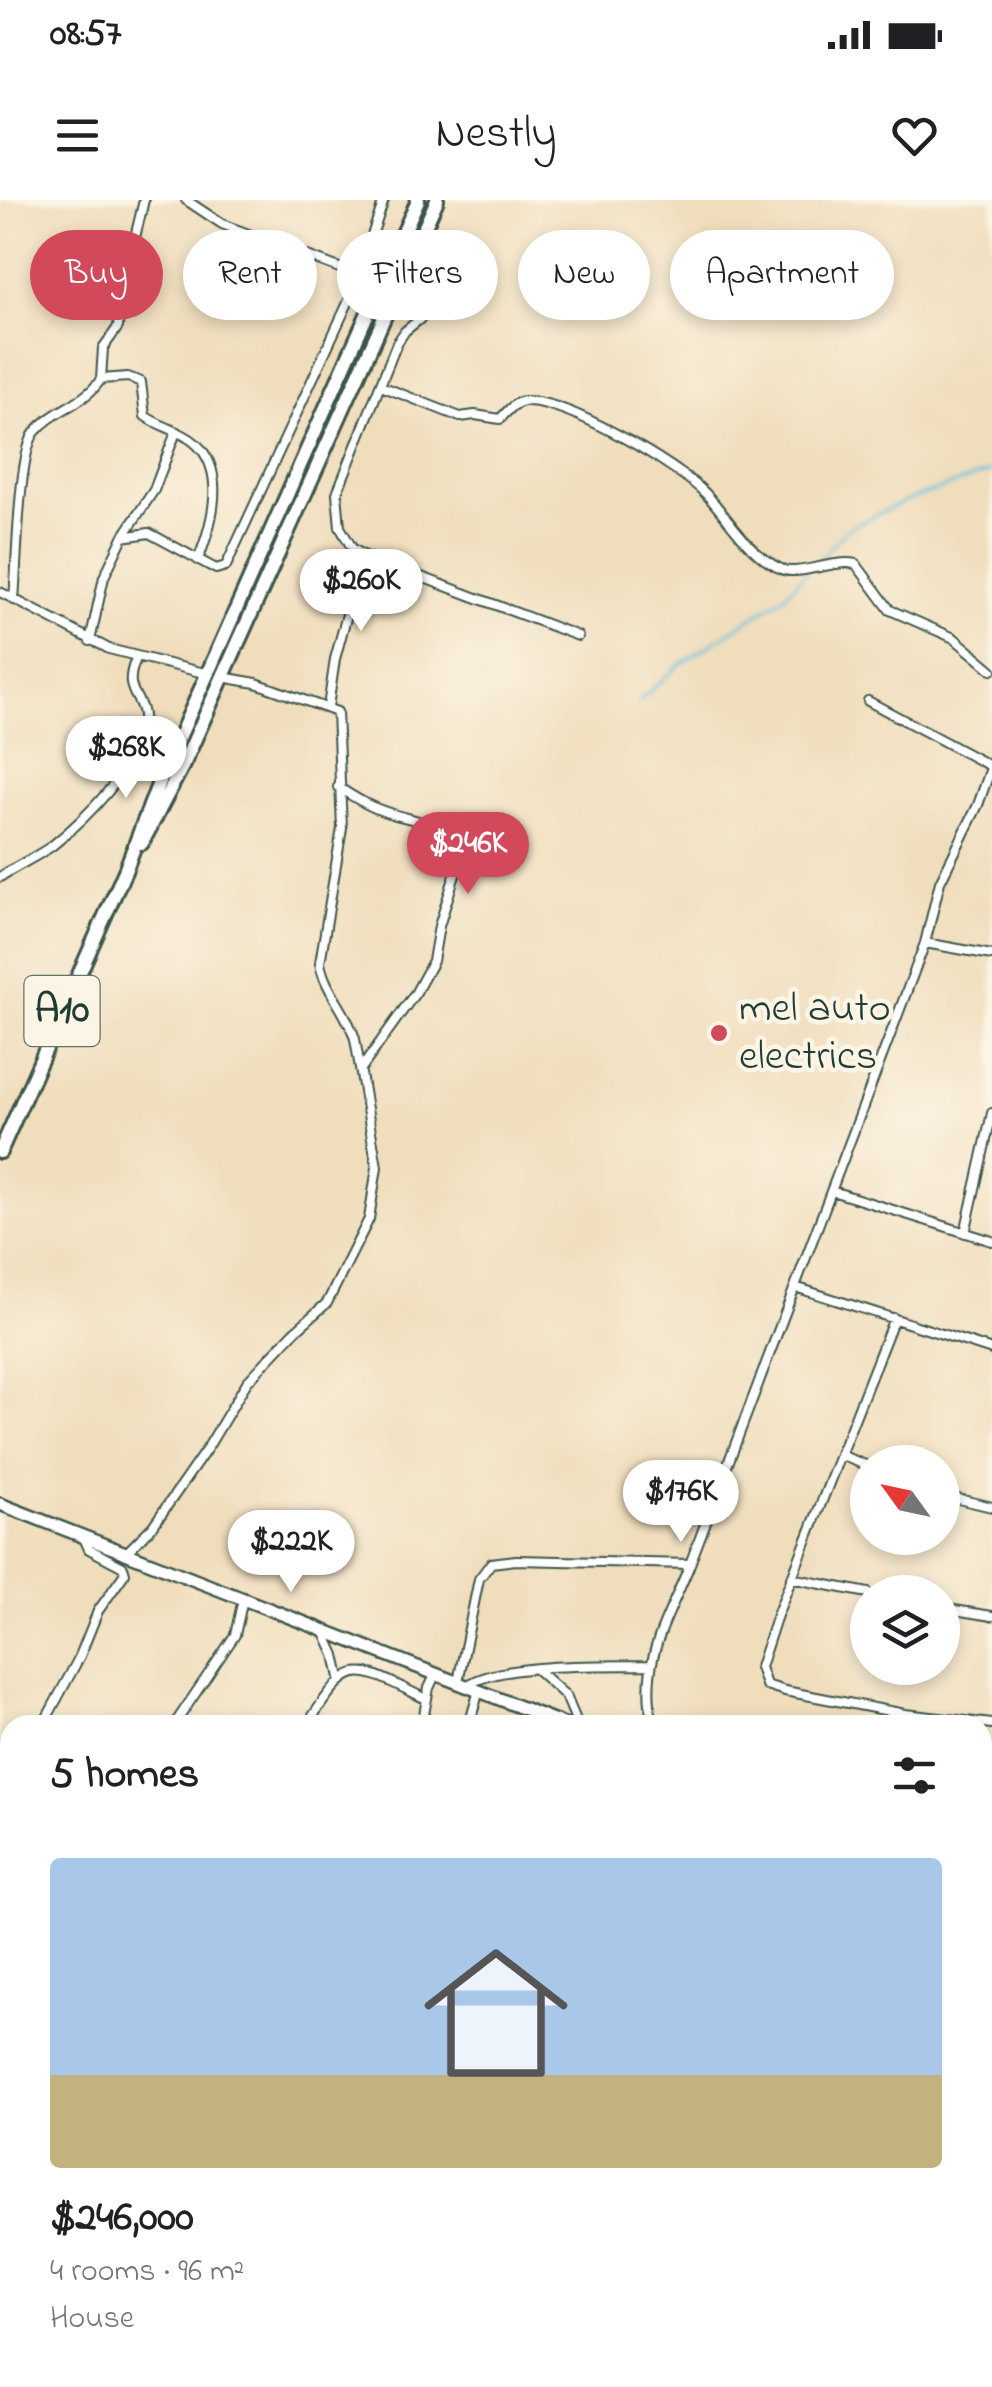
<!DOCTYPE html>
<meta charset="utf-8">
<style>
:root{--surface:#fff;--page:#f2f2f2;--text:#202124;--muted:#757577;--line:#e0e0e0;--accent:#d1495b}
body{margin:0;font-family:"Indie Flower",sans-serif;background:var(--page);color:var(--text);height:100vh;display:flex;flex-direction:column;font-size:38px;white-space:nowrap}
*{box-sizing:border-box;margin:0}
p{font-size:32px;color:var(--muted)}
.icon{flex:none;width:55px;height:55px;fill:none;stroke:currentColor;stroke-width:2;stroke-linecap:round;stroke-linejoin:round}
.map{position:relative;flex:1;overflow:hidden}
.sheet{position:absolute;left:0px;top:1515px;width:992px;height:672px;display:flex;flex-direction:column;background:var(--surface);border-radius:30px 30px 0 0;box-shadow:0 5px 15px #0003}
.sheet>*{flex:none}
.hud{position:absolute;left:30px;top:30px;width:932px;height:90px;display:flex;gap:20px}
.needle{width:65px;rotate:303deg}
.controls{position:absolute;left:850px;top:1245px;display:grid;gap:20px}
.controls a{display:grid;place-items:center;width:110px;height:110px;border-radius:50%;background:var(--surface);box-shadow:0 5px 15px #0003;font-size:50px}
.price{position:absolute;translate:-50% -85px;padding:0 22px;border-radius:35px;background:#fff;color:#222;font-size:32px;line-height:65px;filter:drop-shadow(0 2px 5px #0008)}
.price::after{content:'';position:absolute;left:50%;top:60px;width:30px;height:22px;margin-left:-15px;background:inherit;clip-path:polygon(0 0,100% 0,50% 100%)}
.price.on{background:var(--accent);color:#fff}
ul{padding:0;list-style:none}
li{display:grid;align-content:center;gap:20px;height:530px;padding:0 50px}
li+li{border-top:2px solid var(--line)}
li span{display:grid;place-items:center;height:310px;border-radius:10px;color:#555}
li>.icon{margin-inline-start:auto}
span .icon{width:180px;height:180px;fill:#fffc;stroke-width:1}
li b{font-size:42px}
h2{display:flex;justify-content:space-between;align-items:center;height:120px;padding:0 50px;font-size:42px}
.pill{padding:0 35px;border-radius:45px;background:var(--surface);box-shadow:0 5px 15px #0003;font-size:35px;line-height:90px}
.pill.on{background:var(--accent);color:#fff}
.status{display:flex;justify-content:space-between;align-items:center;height:70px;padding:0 50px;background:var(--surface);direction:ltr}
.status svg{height:28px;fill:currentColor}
header{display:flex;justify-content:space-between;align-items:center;height:130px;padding:0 50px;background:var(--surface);font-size:45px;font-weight:600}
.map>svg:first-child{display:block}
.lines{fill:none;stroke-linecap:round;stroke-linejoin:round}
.stream{stroke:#5dc1db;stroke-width:2.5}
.street-casing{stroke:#3e5548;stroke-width:12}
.secondary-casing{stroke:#3e5548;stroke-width:16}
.primary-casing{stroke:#3e5548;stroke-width:18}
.street{stroke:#fff;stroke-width:8}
.secondary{stroke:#fff;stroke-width:11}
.primary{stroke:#fff;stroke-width:12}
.poi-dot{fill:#d1495b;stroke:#fcf5e5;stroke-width:4}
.labels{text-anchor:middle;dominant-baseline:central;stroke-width:9;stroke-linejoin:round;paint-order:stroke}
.shield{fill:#fcf5e5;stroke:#617469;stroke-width:2.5}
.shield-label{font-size:40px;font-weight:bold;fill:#1f3d34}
.poi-label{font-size:42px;fill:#1f3d34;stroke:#fcf5e5;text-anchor:start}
</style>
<div class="status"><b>08:57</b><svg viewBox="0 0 49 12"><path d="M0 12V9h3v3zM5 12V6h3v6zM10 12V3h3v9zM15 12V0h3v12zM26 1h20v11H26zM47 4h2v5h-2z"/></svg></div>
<header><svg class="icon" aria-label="menu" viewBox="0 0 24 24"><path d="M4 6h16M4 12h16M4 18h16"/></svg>Nestly<svg class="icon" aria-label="heart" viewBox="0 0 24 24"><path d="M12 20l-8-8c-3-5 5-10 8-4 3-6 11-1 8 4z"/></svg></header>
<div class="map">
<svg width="992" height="2187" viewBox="0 0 992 2187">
<rect width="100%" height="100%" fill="#fcf5e5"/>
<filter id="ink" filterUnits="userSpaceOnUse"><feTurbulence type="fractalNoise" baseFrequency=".01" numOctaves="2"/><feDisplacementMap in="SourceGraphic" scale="20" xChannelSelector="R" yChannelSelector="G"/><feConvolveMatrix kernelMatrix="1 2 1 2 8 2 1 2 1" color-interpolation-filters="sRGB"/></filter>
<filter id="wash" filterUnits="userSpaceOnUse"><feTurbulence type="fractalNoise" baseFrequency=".0048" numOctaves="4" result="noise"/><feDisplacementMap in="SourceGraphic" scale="40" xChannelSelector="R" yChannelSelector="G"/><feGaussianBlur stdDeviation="2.25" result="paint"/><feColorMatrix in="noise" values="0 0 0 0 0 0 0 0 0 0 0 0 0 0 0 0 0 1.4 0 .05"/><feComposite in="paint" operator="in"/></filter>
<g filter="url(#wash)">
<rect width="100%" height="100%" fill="#f0ddbc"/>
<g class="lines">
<path class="stream" d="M813 366 848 328 906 301 992 271
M639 501 679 465 782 398 807 371"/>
</g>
</g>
<g filter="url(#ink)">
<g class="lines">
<defs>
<path id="street" d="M186 0 222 24 358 75
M425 115 405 131 397 143 337 293 340 327 352 348 363 355 578 436
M101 179 128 177 141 182 145 216C160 227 180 230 194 242 228 270 212 325 198 360
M381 186 460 217 475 215 500 219C507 212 514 202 524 201 564 198 678 265 706 294 729 318 749 355 781 369 798 377 833 359 856 364L890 410 954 438 992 470
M123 337 149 333 216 369 226 366 352 94 384 0
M0 392 109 449 208 474
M14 400C17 367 18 253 35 232 54 209 85 204 101 179L103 148 118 127 120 100 144 0
M90 441 104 377 123 337 154 290 176 232
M868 501 992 567
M328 507 335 459 363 355
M338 587C349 594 361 602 373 607 412 625 437 612 460 659L439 726 433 761 416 792 361 869
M0 677C17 665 37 657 53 645 84 620 140 566 143 524 146 495 120 495 136 459
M925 743 992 755
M832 991 992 1041
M965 1033 992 913
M795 1087 992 1150
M894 1118 776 1418 760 1467 766 1485 785 1491 905 1514 992 1524
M840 1255 868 1266
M942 1295 992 1307
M126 1353 153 1326 208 1247 247 1182 293 1133 327 1103 369 1019 377 967 355 839C347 811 325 791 320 763L342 628 337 512 256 483 222 477
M690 1364 925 743 940 682 978 605 992 565
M791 1378 868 1393
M942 1408 992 1416
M324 1431 335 1455 340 1478
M537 1470 566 1496 578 1525
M458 1482 479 1379 491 1363 516 1360 690 1364C667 1422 639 1459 653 1525
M468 1485C503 1462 604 1466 650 1465
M43 1525 80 1456 98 1411 125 1373 123 1367 89 1349 84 1338
M174 1525 235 1435 243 1399
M307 1525C353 1455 354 1464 426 1499
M422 1525 429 1488 436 1473
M469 1525 479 1490
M0 1576 10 1565
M982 1737 992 1735
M0 1776 10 1763
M0 1825 10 1831
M939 2178 992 2185
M982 2183 992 2121
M399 2187 400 2178
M479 2187 481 2178
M695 2187 696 2178
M809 2187 811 2178"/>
<path id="secondary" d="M0 1304 566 1525
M982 1653H992"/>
<path id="primary" d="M142 643 185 561 437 0
M0 952 125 671 158 585 418 0"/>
</defs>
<use href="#street" class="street-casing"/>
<use href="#secondary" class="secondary-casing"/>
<use href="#primary" class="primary-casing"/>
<use href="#street" class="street"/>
<use href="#secondary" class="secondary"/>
<use href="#primary" class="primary"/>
</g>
</g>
<circle class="poi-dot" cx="719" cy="833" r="10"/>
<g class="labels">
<rect class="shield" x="24.5" y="776" width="75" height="70" rx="8"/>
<g class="shield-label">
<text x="62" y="811">A10</text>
</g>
<g class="poi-label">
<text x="739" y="809">mel auto<tspan x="739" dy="48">electrics</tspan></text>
</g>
</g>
</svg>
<div class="controls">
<a><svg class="needle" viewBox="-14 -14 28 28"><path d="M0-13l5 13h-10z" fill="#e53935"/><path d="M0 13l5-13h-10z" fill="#757577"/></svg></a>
<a><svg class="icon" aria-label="layers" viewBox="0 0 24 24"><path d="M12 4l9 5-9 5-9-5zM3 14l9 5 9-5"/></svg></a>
</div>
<b class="price" style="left:361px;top:434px">$260K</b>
<b class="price" style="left:126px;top:601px">$268K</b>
<b class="price on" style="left:468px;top:697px">$246K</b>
<b class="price" style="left:681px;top:1345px">$176K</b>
<b class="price" style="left:291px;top:1395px">$222K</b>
<div class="hud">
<a class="pill on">Buy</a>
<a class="pill">Rent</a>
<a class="pill">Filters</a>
<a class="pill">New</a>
<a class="pill">Apartment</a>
</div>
<section class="sheet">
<h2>5 homes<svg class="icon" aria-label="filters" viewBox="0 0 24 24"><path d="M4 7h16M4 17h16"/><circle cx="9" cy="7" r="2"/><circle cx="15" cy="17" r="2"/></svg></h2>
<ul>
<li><span style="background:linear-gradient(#a9c7e8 70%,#c2b280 0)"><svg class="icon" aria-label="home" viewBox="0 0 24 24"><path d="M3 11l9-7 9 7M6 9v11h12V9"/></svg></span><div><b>$246,000</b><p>4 rooms · 96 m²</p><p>House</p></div></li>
</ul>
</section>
</div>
